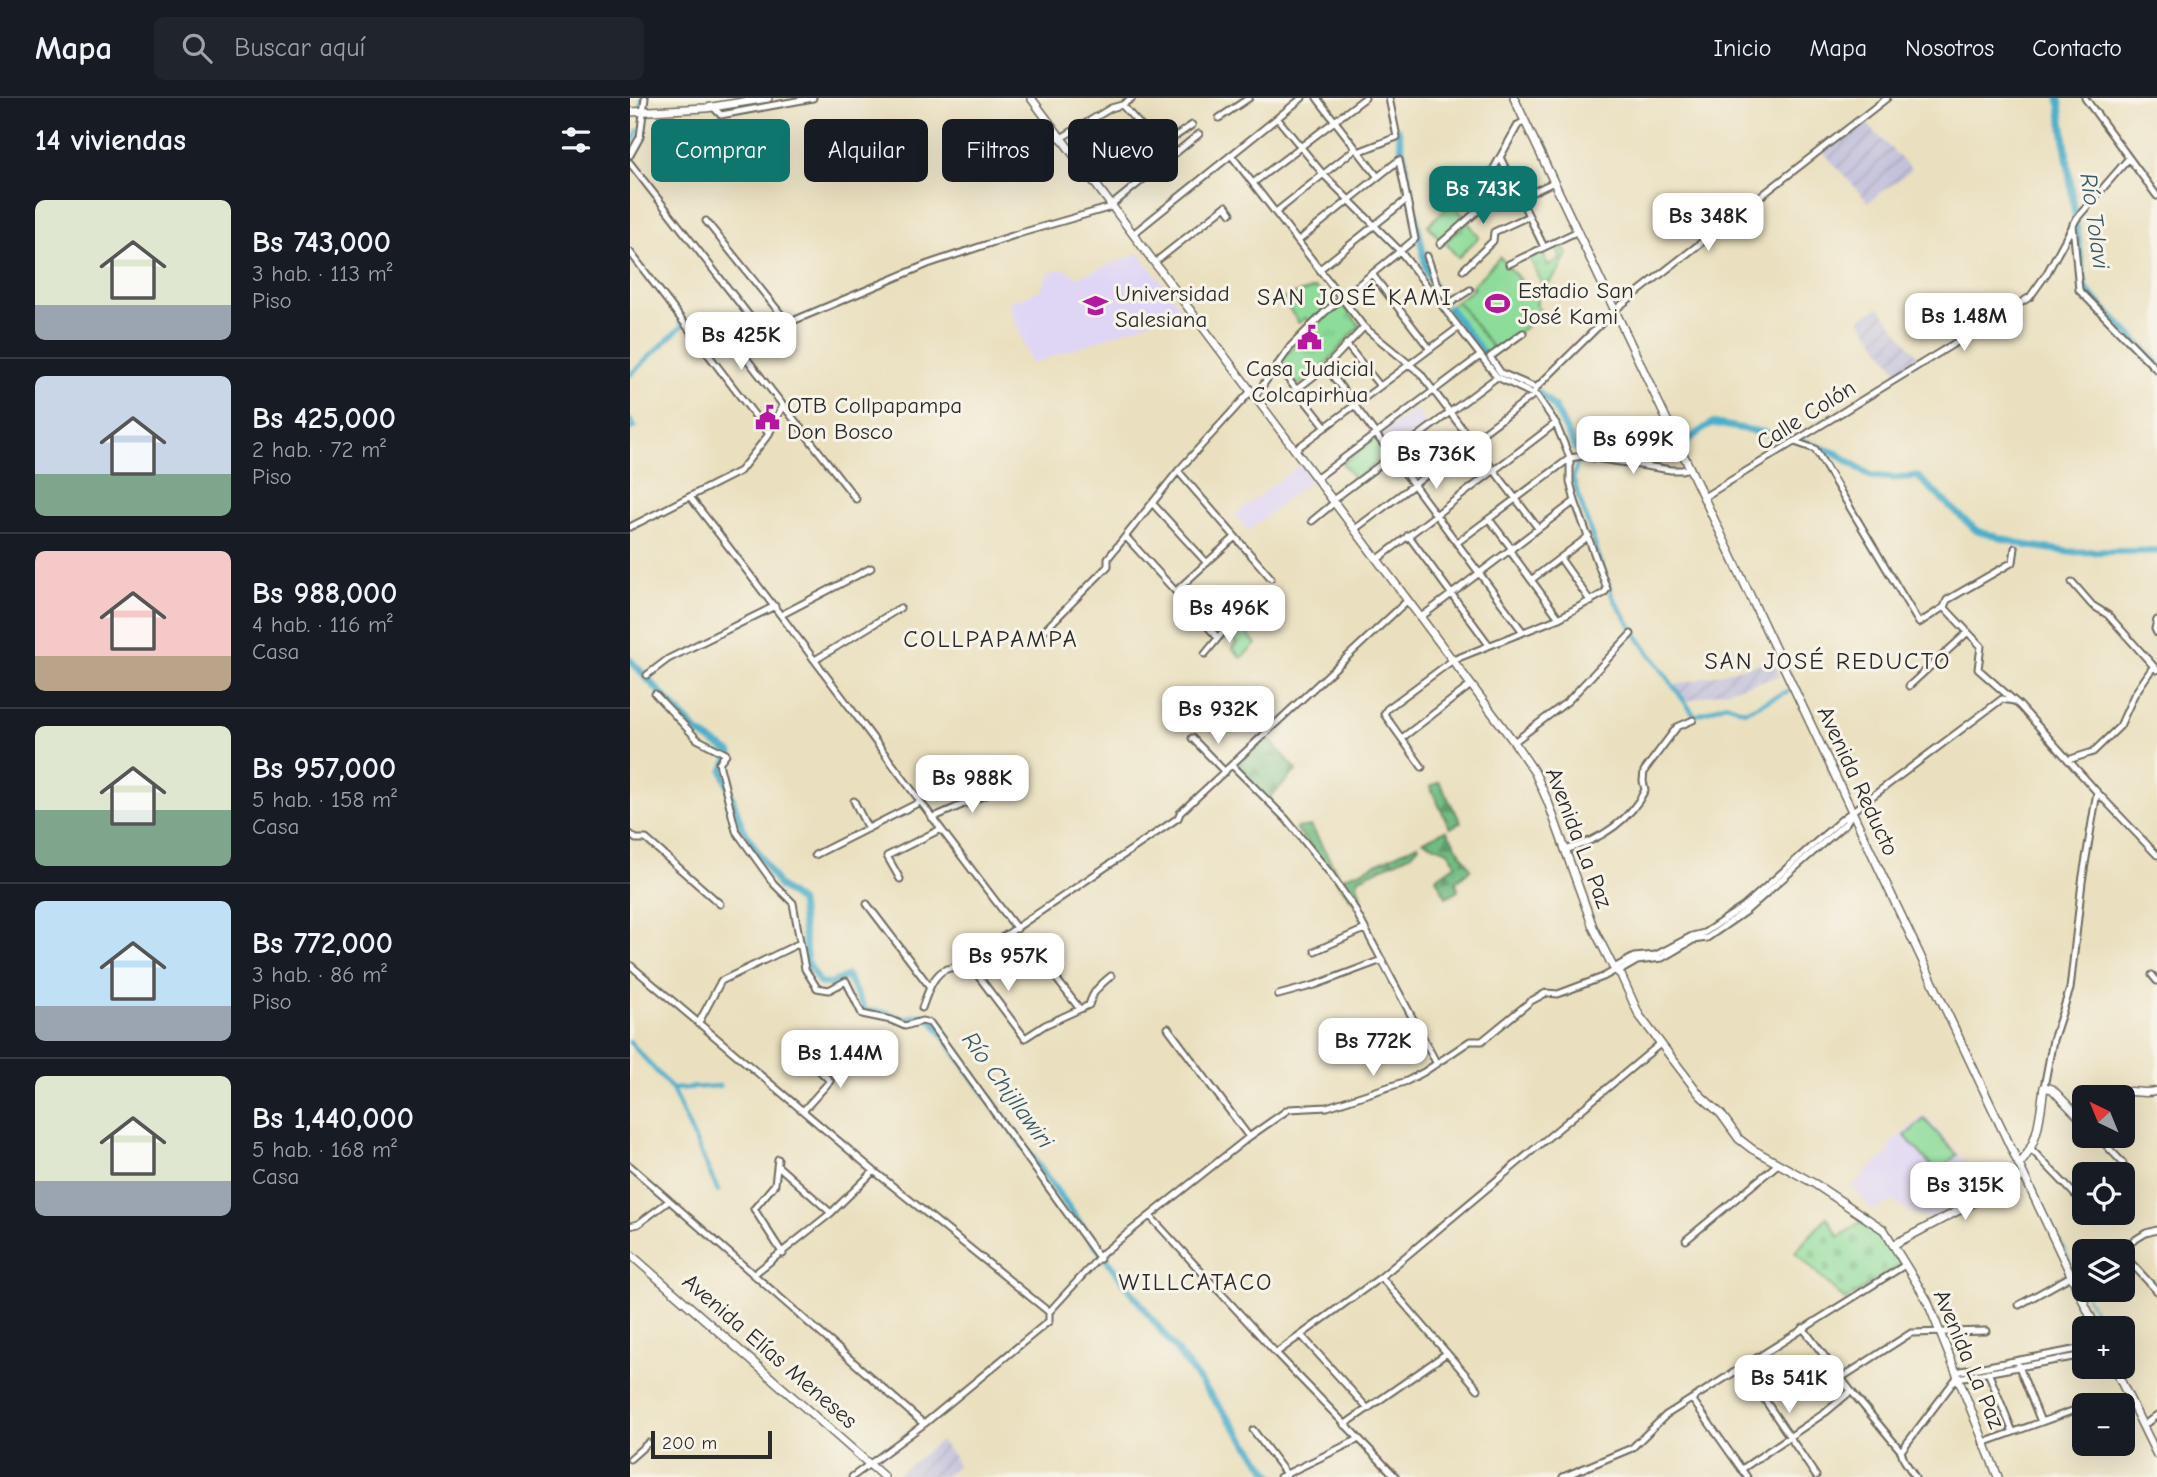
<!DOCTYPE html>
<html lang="es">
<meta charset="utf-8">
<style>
:root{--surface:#171b24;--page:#20242c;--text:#f1f3f6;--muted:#9ea1a6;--line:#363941;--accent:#0f766e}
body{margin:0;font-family:"Comic Neue",sans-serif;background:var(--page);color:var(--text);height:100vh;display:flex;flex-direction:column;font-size:26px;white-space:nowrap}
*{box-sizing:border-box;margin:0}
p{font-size:23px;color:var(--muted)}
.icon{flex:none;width:38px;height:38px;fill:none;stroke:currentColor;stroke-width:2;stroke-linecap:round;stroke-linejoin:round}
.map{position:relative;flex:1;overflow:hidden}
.sheet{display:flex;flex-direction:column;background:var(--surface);width:630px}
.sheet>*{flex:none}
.hud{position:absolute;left:21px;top:21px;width:665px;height:63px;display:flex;gap:14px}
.needle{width:46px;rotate:317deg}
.buttons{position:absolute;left:1442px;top:987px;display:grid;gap:14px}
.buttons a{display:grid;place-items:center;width:63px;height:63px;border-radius:10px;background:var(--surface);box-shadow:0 7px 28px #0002;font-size:35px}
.scale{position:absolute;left:21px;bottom:18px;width:121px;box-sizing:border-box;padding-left:7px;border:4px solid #2b2b2b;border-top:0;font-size:19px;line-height:24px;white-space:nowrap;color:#2b2b2b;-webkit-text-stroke:5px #f7f3e8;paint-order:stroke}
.price{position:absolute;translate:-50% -60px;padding:0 16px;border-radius:14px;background:#fff;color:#222;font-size:23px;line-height:46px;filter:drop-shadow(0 2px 4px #0008)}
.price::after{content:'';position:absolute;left:50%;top:42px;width:21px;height:16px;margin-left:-10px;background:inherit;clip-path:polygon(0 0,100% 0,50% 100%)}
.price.active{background:var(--accent);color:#fff}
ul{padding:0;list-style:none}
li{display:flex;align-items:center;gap:21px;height:175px;padding:0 35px}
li+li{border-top:2px solid var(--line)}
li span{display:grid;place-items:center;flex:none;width:196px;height:140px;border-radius:10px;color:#555}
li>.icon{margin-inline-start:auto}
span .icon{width:84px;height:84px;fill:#fffc;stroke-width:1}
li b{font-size:30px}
h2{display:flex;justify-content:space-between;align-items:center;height:84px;padding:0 35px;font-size:30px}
.tag{padding:0 24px;border-radius:10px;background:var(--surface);box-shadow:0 7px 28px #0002;font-size:24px;line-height:63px}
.tag.active{background:var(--accent);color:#fff}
header{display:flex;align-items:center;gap:42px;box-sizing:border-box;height:98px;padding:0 35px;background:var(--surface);border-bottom:2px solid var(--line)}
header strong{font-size:33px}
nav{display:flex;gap:38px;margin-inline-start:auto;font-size:24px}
.search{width:490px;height:63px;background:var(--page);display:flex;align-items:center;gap:18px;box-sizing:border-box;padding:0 24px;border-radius:10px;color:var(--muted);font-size:26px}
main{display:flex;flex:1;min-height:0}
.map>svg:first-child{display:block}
.built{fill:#dfd5f5}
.industrial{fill:url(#industrial-furrows)}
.green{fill:#8ddc9a;stroke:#5c8462;stroke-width:2}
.forest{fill:url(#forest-firs);stroke:#4e7456;stroke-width:2}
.cemetery{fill:url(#cemetery-stones);stroke:#5c8462;stroke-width:2}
.park{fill:url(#park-tufts);stroke:#5c8462;stroke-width:2}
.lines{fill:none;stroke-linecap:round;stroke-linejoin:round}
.stream{stroke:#4baeca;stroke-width:2}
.canal{stroke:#4baeca;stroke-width:4.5}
.river{stroke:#4baeca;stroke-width:7}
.minor-casing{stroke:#6e6a5f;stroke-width:9}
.major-casing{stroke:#6e6a5f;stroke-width:10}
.minor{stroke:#fff;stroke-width:5}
.major{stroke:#fff;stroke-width:7}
.labels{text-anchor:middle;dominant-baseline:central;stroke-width:6;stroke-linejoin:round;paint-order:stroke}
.poi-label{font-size:23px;fill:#2b2b2b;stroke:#f7f3e8;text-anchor:start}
.street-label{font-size:23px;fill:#2b2b2b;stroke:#f7f3e8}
.water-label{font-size:24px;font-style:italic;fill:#365963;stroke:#f7f3e8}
.neighbourhood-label{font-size:24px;letter-spacing:2px;fill:#2b2b2b;stroke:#f7f3e8}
</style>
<header>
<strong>Mapa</strong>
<div class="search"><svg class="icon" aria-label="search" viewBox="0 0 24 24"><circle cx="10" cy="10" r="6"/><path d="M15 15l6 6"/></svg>Buscar aquí</div>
<nav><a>Inicio</a><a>Mapa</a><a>Nosotros</a><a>Contacto</a></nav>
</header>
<main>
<section class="sheet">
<h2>14 viviendas<svg class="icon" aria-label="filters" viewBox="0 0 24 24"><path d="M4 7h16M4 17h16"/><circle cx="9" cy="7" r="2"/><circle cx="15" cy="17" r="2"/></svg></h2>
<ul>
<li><span style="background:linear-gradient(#dfe7d0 75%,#9aa5b1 0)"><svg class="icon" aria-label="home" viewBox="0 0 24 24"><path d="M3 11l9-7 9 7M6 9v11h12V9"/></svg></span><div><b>Bs 743,000</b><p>3 hab. · 113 m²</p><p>Piso</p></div></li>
<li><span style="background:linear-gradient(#c9d6e8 70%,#7fa58c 0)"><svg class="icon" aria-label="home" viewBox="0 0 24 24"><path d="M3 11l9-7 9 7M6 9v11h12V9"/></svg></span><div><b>Bs 425,000</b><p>2 hab. · 72 m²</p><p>Piso</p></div></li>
<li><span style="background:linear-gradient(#f6c9c9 75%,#b9a48a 0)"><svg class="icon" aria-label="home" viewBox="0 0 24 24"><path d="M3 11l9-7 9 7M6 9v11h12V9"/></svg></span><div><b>Bs 988,000</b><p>4 hab. · 116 m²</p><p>Casa</p></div></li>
<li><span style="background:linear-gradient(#dfe7d0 60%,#7fa58c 0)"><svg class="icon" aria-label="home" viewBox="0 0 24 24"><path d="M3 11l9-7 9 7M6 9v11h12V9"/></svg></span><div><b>Bs 957,000</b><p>5 hab. · 158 m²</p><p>Casa</p></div></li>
<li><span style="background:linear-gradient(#bfe0f5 75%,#9aa5b1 0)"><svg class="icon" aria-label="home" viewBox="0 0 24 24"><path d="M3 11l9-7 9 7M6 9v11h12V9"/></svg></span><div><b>Bs 772,000</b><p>3 hab. · 86 m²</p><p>Piso</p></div></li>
<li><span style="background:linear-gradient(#dfe7d0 75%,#9aa5b1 0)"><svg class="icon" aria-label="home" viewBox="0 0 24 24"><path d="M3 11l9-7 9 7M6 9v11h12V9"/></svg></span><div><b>Bs 1,440,000</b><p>5 hab. · 168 m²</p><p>Casa</p></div></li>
</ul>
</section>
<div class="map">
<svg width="1527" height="1379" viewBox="0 0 1527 1379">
<defs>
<pattern id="industrial-furrows" width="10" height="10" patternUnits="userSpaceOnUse" patternTransform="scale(1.75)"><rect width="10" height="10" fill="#c3c1db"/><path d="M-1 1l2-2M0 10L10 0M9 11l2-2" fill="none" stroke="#a8a6bc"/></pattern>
<pattern id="forest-firs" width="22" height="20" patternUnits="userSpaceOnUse" patternTransform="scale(1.75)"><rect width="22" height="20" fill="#72bc82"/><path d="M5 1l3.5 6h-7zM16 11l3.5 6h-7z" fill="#5e996b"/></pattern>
<pattern id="cemetery-stones" width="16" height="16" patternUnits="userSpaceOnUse" patternTransform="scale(1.75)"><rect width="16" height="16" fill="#8ddc9a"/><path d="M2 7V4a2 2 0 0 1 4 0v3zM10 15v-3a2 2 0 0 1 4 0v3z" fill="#7abd85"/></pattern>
<pattern id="park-tufts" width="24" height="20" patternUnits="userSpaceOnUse" patternTransform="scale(1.75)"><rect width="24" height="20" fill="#8ddc9a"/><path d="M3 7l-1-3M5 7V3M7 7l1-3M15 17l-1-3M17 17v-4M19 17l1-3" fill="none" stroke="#7abd85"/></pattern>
</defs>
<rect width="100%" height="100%" fill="#f7f3e8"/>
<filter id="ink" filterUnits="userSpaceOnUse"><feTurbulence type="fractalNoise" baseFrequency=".0143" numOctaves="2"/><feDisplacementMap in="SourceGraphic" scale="14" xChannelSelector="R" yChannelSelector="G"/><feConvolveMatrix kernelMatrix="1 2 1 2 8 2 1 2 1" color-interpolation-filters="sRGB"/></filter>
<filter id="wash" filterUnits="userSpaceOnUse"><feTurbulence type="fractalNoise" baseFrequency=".00686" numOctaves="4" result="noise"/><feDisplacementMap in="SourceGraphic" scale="28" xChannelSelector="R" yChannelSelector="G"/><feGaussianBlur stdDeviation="1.57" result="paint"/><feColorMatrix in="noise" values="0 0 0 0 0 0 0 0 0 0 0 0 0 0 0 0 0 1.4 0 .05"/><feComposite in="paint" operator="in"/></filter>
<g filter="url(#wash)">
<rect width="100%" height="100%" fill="#eae0bf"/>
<path class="built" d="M509 155 553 212 401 266 378 204 411 192 416 178 422 174 430 171 439 173 447 179Z
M785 311 797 327 762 353 750 337Z
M670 366 682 381 618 433 605 417Z
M1294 1017 1359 1091 1300 1121 1276 1112 1262 1103 1243 1113 1221 1088 1261 1052 1257 1048Z"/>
<path class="industrial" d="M1234 23 1282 72 1238 104 1192 53Z
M1249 209 1291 262 1269 276 1230 221Z
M1143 562 1150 578 1053 604 1042 588Z
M310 1343 324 1359 327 1368 313 1379H265Z"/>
<path class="green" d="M870 159 908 203 906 206 913 216 864 252 827 203 844 190 842 188Z
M686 190 701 206 681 225 675 220 669 225 653 202 658 198Z
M606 523 626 546 611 560 602 550 607 545 597 534Z
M1294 1021 1327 1057 1307 1074 1275 1038Z"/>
<path class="forest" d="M637 639 667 672 638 701 606 669Z
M809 684 831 724 820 730 800 689Z
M681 728 710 780 729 774 788 746 789 748 782 756 729 780 727 786 731 798 724 805 666 730Z
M816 732 841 771 826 783 828 793 816 799 806 780 826 766 818 753 793 743Z"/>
<path class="cemetery" d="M1197 1119 1209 1139 1232 1123 1253 1137 1271 1167 1215 1202 1165 1154Z"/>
<path class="park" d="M822 105 836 121 811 143 798 127Z
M838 124 849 139 828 160 815 144Z
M931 145 937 156 929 173 914 190 900 161 912 154 918 167 931 161 926 148Z
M827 203 864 252 857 265 815 210Z
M711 204 730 228C709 247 693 277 667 287L649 267 663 249Z
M743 342H747L757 355 755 359 725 381 712 365Z"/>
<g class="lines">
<path class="stream" d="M1430 1142 1443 1170
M1445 1175 1449 1182
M1452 1188 1472 1230"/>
<path class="canal" d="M11 13 12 0
M0 51 8 32
M0 277 53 227 50 224
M0 322 5 329 0 331
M948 362 943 381 982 498 1010 542 1065 618 1096 606 1115 613 1158 593
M0 944 42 991 88 1093
M42 991 90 988"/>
<path class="river" d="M1429 0 1455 191 1527 265
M768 32 797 174 804 190 814 203
M819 210 869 277 878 281
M908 294 925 310 945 350 953 355 1018 362 1045 351
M1055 344 1082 325 1162 340 1206 355 1241 378 1265 380 1287 378 1347 433 1395 447 1439 454 1527 453
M0 562 67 634 101 655 93 673 112 729 149 788 170 804 177 864 190 885 201 886 217 878 235 913 256 915 275 922C287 918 294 915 304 924L465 1146 643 1379"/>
</g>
</g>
<g filter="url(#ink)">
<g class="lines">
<defs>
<path id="minor" d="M687 0 748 79
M1455 0 1527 98
M492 7 530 49 562 27
M83 9 91 17 183 0
M589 20 619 0
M647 20 693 76 770 153 867 279 907 298 925 324 940 360V384L945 403 977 491 974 495 929 520 823 562 757 611 754 616 792 669
M431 40 481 10 492 7 502 0
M728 54 767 39 759 0
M0 57 10 39 15 0
M601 57 734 229 790 275 908 430
M870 59 914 149
M0 65 121 220
M623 85 735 0
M852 100 849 97 888 27 895 23
M890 100 924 84
M646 114 725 51
M76 123 158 225
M1443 126 1449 192 1527 272
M503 136 672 0
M810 146 852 109V100L883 85
M0 154 139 336
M797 158 806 184 820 205
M529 161 596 108 601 115
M879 166 948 133
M690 171 776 102
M833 172 863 143 864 134 899 118
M742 176 800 251
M820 205 840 192
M893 235 860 259 871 275 906 290
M716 246 750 288
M647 267 696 329
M696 269 893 534
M667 291 696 269 734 229
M625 298 661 248 695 214 785 141 769 62 668 143
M1165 344 1185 351 1289 525 1314 509 1317 502 1383 464 1385 450
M666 351 828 230
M548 373 641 480
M687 380 850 258
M60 399C171 541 277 688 387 831
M1074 399 1400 199 1417 175 1447 120 1499 60
M226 401 89 225 99 221 121 220 158 225 298 166 391 135 478 110 569 36
M703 402 867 279
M523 406 577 465
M859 421 882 451
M682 423 705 404
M0 429 110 373 139 336 153 307
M725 431 902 298 906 290 986 211 1257 0
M778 437 859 547
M496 439 588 540
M828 444 940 360 952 358 1041 372H1052L1060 370
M880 453 929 520
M930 460 961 504
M748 461 926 325
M901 482 959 438
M1442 484 1462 507 1478 517 1527 572
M546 493 605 439
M1314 509 1351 548 1348 571 1390 608 1467 694 1452 784 1440 891 1423 942 1414 989
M151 517 241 470
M791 519 945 403
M1527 522 1525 531 1527 535
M407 540 478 468V460L548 373 621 293
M575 556 602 523
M185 562 270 510
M17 577 38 561 145 508
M1279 588 1338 534
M25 596 67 641 96 656 89 665 106 733 144 786 163 805 175 871 187 890 199 892 216 883 232 916 261 922 275 928 292 923 300 925 470 1161
M562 640 595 674
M772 640 841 587
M884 644 938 603 1001 536
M1438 662 1463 654 1490 628 1504 597 1523 569
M602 667 656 721 699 774 723 808 807 966
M1467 694 1527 757
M224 703 238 731
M302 720 371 690
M0 736 6 741H16L90 806
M935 752C970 742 999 724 1015 692L1013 683 1014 673 1047 629 1063 622
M185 757 290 704
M270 781 257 758 311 731
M237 806 300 889
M685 853 735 831
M0 867 244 1073 419 1214
M340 867 395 940 415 927 459 907C463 893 470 887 481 878
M418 870 449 910
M984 870 1004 859 1026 857 1062 838 1074 835 1113 809 1212 721 1372 601 1384 603
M988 874 1007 863 1032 860 1063 842 1077 840 1116 813 1216 725 1221 717
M1522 877 1527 883
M648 897 685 887 752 862
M292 910C297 897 303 875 317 871 334 866 336 872 348 856L548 720 550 715 778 502
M68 926 91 883 170 845
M538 930 619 1039
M173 1013 200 983 186 969
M1467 1038 1493 1065
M1401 1051 1454 1106
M148 1061 145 1086 124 1111 153 1156
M0 1068 294 1326
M148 1068 201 1115
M520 1118 646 1255 766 1379
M0 1128 8 1126 39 1103
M1056 1142 1148 1066
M1487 1153 1516 1135 1527 1132
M1493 1156 1527 1193
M123 1177 201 1115 244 1073
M751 1179 848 1291
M1445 1188 1454 1181
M1389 1207 1441 1178
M1173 1230 1221 1293 1271 1353 1274 1362 1285 1379
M671 1237 738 1311
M646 1255 751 1179 1030 946
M1388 1266 1411 1324
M1112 1268 1186 1378
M1326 1274 1454 1250
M1358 1274 1383 1334
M1211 1280 1281 1235 1356 1233
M1328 1280 1454 1257
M1062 1301 1117 1379
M714 1327 817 1255
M1513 1328 1527 1317
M623 1332 657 1377
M1353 1345 1442 1313
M1271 1353 1328 1278
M0 1361 18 1345
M1112 1371 1196 1314 1221 1293
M222 1379 294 1326 419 1223V1214L474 1154 619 1039 659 1011 697 1009 777 983 794 974 840 943H852L901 903 916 895 928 896 973 879 986 872
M650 1379 729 1341
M933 1379 1002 1350 1036 1317 1275 1167"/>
<path id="major" d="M401 0 884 644 905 675 918 704 963 829 983 869 991 877 1009 917 1070 997 1091 1016 1109 1041 1122 1051 1185 1086 1254 1132 1297 1202 1368 1379
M884 0C1080 409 1271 821 1466 1230
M0 14 76 10 138 0
M1483 999C1501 988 1509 998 1527 993
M1389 1067C1409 1045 1410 1017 1414 989L1422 991 1451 1021 1454 1018
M1263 1147 1394 1078
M0 1156 254 1379
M1484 1269 1527 1357"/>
</defs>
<use href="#minor" class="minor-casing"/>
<use href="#major" class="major-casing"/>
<use href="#minor" class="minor"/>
<use href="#major" class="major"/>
</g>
</g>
<defs>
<symbol id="stadium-bare" viewBox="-9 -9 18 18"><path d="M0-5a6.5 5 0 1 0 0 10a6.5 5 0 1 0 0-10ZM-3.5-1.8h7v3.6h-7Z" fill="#b5179e" stroke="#f7f3e8" stroke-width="2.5" paint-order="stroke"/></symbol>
<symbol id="university-bare" viewBox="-9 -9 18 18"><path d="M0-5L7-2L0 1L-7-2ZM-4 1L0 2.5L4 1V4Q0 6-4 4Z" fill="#b5179e" stroke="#f7f3e8" stroke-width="2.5" paint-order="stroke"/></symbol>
<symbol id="civic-bare" viewBox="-9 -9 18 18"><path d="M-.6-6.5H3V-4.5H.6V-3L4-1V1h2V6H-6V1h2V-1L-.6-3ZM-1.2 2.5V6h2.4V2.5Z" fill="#b5179e" stroke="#f7f3e8" stroke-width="2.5" paint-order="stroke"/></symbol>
</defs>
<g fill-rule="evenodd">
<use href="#stadium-bare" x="850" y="188" width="35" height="35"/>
<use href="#university-bare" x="448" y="190" width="35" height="35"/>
<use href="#civic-bare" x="662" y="222" width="35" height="35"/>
<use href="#civic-bare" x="120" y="302" width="35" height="35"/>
</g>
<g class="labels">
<g class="poi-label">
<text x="888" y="192">Estadio San<tspan x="888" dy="26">José Kami</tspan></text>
<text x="485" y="195">Universidad<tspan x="485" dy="26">Salesiana</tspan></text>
<text x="680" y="270" text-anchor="middle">Casa Judicial<tspan x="680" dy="26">Colcapirhua</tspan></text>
<text x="157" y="307">OTB Collpapampa<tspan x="157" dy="26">Don Bosco</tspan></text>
</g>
<g class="street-label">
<text transform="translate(1176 317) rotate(-32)">Calle Colón</text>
<text transform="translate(1228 683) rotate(65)">Avenida Reducto</text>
<text transform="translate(949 740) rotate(69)">Avenida La Paz</text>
<text transform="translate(140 1253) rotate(41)">Avenida Elías Meneses</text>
<text transform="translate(1339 1261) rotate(67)">Avenida La Paz</text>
</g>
<g class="water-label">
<text transform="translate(1465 123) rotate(82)">Río Tolavi</text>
<text transform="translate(378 992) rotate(54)">Río Chijllawiri</text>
</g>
<g class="neighbourhood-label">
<text x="725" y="199">SAN JOSÉ KAMI</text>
<text x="361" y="541">COLLPAPAMPA</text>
<text x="1198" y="563">SAN JOSÉ REDUCTO</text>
<text x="566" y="1184">WILLCATACO</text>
</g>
</g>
</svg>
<div class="buttons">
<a><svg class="needle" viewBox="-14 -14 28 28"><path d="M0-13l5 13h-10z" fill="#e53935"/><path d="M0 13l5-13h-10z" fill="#9ea1a6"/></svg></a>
<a><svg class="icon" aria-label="locate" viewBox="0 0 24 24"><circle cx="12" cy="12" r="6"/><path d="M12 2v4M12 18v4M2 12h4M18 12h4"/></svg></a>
<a><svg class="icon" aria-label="layers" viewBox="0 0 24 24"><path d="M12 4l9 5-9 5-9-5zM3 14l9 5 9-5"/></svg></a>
<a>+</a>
<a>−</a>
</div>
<div class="scale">200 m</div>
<b class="price active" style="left:853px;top:128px">Bs 743K</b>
<b class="price" style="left:1078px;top:155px">Bs 348K</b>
<b class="price" style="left:1334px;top:255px">Bs 1.48M</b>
<b class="price" style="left:111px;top:274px">Bs 425K</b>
<b class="price" style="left:1003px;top:378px">Bs 699K</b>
<b class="price" style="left:806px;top:393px">Bs 736K</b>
<b class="price" style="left:599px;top:547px">Bs 496K</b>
<b class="price" style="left:588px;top:648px">Bs 932K</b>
<b class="price" style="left:342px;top:717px">Bs 988K</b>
<b class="price" style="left:378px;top:895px">Bs 957K</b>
<b class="price" style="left:743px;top:980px">Bs 772K</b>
<b class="price" style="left:210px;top:992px">Bs 1.44M</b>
<b class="price" style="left:1335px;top:1124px">Bs 315K</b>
<b class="price" style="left:1159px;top:1317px">Bs 541K</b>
<div class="hud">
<a class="tag active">Comprar</a>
<a class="tag">Alquilar</a>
<a class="tag">Filtros</a>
<a class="tag">Nuevo</a>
</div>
</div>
</main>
